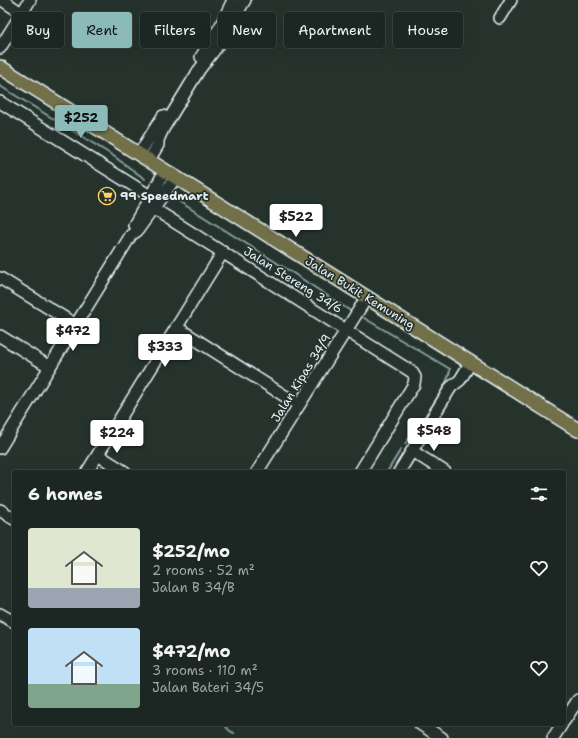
<!DOCTYPE html>
<meta charset="utf-8">
<style>
:root{--surface:#1c2622;--page:#252e2a;--text:#f1f3f6;--muted:#a0a5a5;--line:#3a4340;--accent:#8bbbb9}
body{margin:0;font-family:"Shantell Sans",sans-serif;background:var(--page);color:var(--text);height:100vh;display:flex;flex-direction:column;font-size:15px;white-space:nowrap}
*{box-sizing:border-box;margin:0}
p{font-size:13px;color:var(--muted)}
.icon{flex:none;width:22px;height:22px;fill:none;stroke:currentColor;stroke-width:2;stroke-linecap:round;stroke-linejoin:round}
.map{position:relative;flex:1;overflow:hidden}
.drawer{position:absolute;left:12px;top:470px;width:554px;height:256px;display:flex;flex-direction:column;background:var(--surface);border-radius:4px;box-shadow:0 4px 16px #0002,0 0 0 1px var(--line)}
.drawer>*{flex:none}
.top-card{position:absolute;left:12px;top:12px;width:554px;height:36px;display:flex;gap:8px}
.price{position:absolute;translate:-50% -34px;padding:0 9px;border-radius:4px;background:#fff;color:#222;font-size:13px;line-height:26px;filter:drop-shadow(0 1px 2px #0008)}
.price::after{content:'';position:absolute;left:50%;top:24px;width:12px;height:9px;margin-left:-6px;background:inherit;clip-path:polygon(0 0,100% 0,50% 100%)}
.price.active{background:var(--accent);color:#111}
ul{padding:0;list-style:none}
li{display:flex;align-items:center;gap:12px;height:100px;padding:0 16px}
li span{display:grid;place-items:center;flex:none;width:112px;height:80px;border-radius:4px;color:#555}
li>.icon{margin-inline-start:auto}
span .icon{width:48px;height:48px;fill:#fffc;stroke-width:1}
li b{font-size:17px}
h2{display:flex;justify-content:space-between;align-items:center;height:48px;padding:0 16px;font-size:17px}
.tag{padding:0 14px;border-radius:4px;background:var(--surface);box-shadow:0 4px 16px #0002,0 0 0 1px var(--line);font-size:14px;line-height:36px}
.tag.active{background:var(--accent);color:#111}
.map>svg:first-child{display:block}
.lines{fill:none;stroke-linecap:round;stroke-linejoin:round}
.stream{stroke:#869fa1;stroke-width:2}
.minor-casing{stroke:#e8f1f8;stroke-width:14}
.major-casing{stroke:#e8f1f8;stroke-width:16}
.minor{stroke:#26332d;stroke-width:11}
.major{stroke:#726f4a;stroke-width:13}
.labels{text-anchor:middle;dominant-baseline:central;stroke-width:3.5;stroke-linejoin:round;paint-order:stroke}
.poi-label{font-size:12px;font-weight:bold;fill:#e8f1f8;stroke:#26332d;text-anchor:start}
.street-label{font-size:12px;fill:#e8f1f8;stroke:#26332d}
</style>
<div class="map">
<svg width="578" height="738" viewBox="0 0 578 738">
<rect width="100%" height="100%" fill="#26332d"/>
<filter id="ink" filterUnits="userSpaceOnUse"><feTurbulence type="fractalNoise" baseFrequency=".025" numOctaves="2"/><feDisplacementMap in="SourceGraphic" scale="8" xChannelSelector="R" yChannelSelector="G"/><feConvolveMatrix kernelMatrix="1 2 1 2 8 2 1 2 1" color-interpolation-filters="sRGB"/></filter>
<g filter="url(#ink)">
<g class="lines">
<path class="stream" d="M0 86 112 155 145 179
M172 197 293 273 352 312
M364 318 450 369C449 387 416 428 405 444
M387 472 401 449
M228 724 226 727 230 731 234 733"/>
<defs>
<path id="minor" d="M2 0 41 26
M500 18 511 0
M0 48 30 0
M201 57 220 27 233 0
M0 102 150 196
M139 154 163 116
M149 160 158 145V140L163 129 199 70 216 48 245 0
M154 209 412 372 415 377 414 384 360 472
M134 225 165 171
M0 278 76 325
M176 327 299 405
M0 336 50 367
M0 448 131 235 137 231 176 177
M412 451 445 472
M98 455 125 472
M87 472 223 252
M257 472 367 297
M399 472 451 387 460 380 471 362
M0 510 14 519
M0 614 14 622
M564 721 578 700
M420 724 442 738
M553 738 562 724"/>
<path id="major" d="M0 67 578 430"/>
</defs>
<use href="#minor" class="minor-casing"/>
<use href="#major" class="major-casing"/>
<use href="#minor" class="minor"/>
<use href="#major" class="major"/>
</g>
</g>
<defs>
<symbol id="supermarket-ring" viewBox="-11 -11 22 22"><circle r="9.5" fill="#26332d" stroke="#ffd166" stroke-width="1.5"/><path d="M-6-5.5h2.5l.6 2H6L4.5 2H-2.5L-4.4-4H-6ZM-1.5 3.2a1.3 1.3 0 1 0 .1 0ZM3 3.2a1.3 1.3 0 1 0 .1 0Z" fill="#ffd166"/></symbol>
</defs>
<g fill-rule="evenodd">
<use href="#supermarket-ring" x="97" y="186" width="20" height="20"/>
</g>
<g class="labels">
<g class="poi-label">
<text x="120" y="196">99 Speedmart</text>
</g>
<g class="street-label">
<text transform="translate(293 280) rotate(32)">Jalan Stereng 34/6</text>
<text transform="translate(360 293) rotate(32)">Jalan Bukit Kemuning</text>
<text transform="translate(301 378) rotate(-58)">Jalan Kipas 34/9</text>
</g>
</g>
</svg>
<b class="price active" style="left:81px;top:139px">$252</b>
<b class="price" style="left:296px;top:238px">$522</b>
<b class="price" style="left:73px;top:352px">$472</b>
<b class="price" style="left:165px;top:368px">$333</b>
<b class="price" style="left:434px;top:452px">$548</b>
<b class="price" style="left:117px;top:454px">$224</b>
<div class="top-card">
<a class="tag">Buy</a>
<a class="tag active">Rent</a>
<a class="tag">Filters</a>
<a class="tag">New</a>
<a class="tag">Apartment</a>
<a class="tag">House</a>
</div>
<section class="drawer">
<h2>6 homes<svg class="icon" aria-label="filters" viewBox="0 0 24 24"><path d="M4 7h16M4 17h16"/><circle cx="9" cy="7" r="2"/><circle cx="15" cy="17" r="2"/></svg></h2>
<ul>
<li><span style="background:linear-gradient(#dfe7d0 75%,#9aa5b1 0)"><svg class="icon" aria-label="home" viewBox="0 0 24 24"><path d="M3 11l9-7 9 7M6 9v11h12V9"/></svg></span><div><b>$252/mo</b><p>2 rooms · 52 m²</p><p>Jalan B 34/B</p></div><svg class="icon" aria-label="heart" viewBox="0 0 24 24"><path d="M12 20l-8-8c-3-5 5-10 8-4 3-6 11-1 8 4z"/></svg></li>
<li><span style="background:linear-gradient(#bfe0f5 70%,#7fa58c 0)"><svg class="icon" aria-label="home" viewBox="0 0 24 24"><path d="M3 11l9-7 9 7M6 9v11h12V9"/></svg></span><div><b>$472/mo</b><p>3 rooms · 110 m²</p><p>Jalan Bateri 34/5</p></div><svg class="icon" aria-label="heart" viewBox="0 0 24 24"><path d="M12 20l-8-8c-3-5 5-10 8-4 3-6 11-1 8 4z"/></svg></li>
</ul>
</section>
</div>
